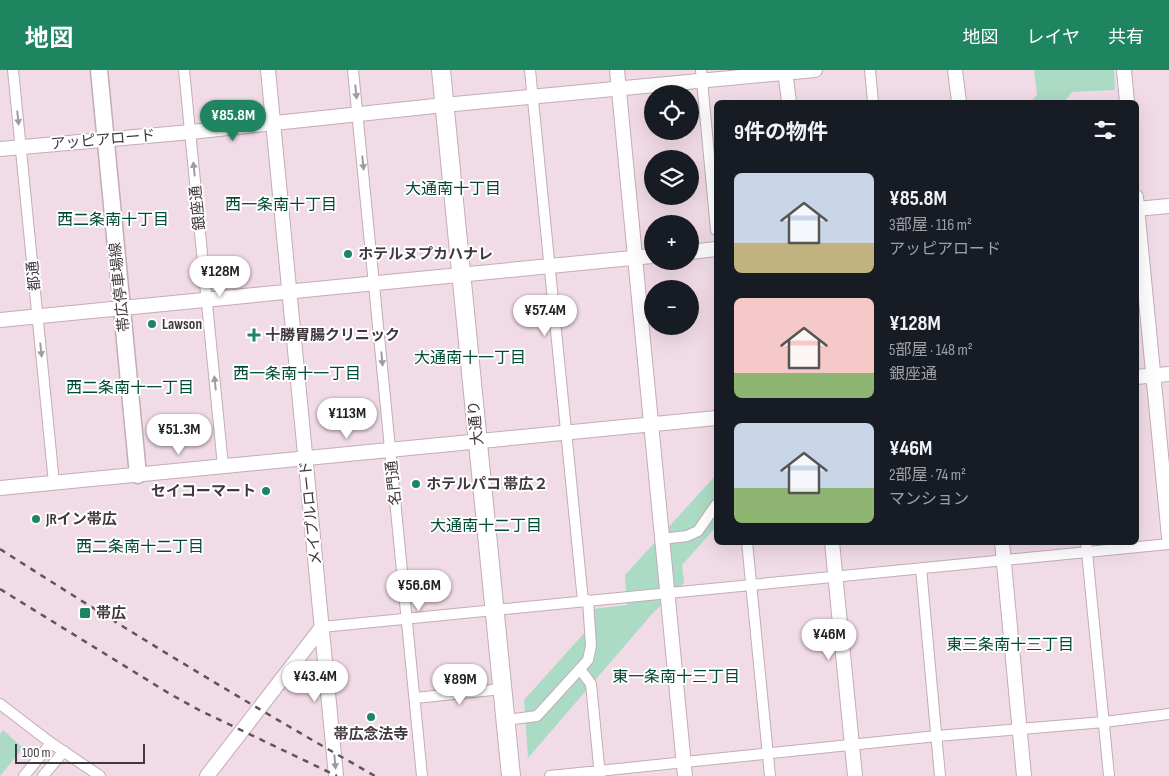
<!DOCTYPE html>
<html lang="ja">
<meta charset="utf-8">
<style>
:root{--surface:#171b24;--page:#20242c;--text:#f1f3f6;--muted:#9ea1a6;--accent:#1f8560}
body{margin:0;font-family:"Sofia Sans Condensed","Noto Sans JP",sans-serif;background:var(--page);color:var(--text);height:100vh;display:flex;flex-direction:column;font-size:19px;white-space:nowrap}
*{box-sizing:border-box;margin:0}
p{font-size:16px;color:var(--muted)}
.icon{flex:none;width:28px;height:28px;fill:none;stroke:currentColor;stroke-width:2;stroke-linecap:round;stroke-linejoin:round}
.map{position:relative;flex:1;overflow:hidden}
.drawer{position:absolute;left:714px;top:30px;width:425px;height:445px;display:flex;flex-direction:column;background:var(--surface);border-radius:8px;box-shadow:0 5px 20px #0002}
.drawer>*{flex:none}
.fabs{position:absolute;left:644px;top:15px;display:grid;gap:10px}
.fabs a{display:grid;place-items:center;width:55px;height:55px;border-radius:50%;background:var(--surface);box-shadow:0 5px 20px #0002;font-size:25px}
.scale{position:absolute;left:15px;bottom:12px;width:130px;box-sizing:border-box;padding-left:5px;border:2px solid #41383d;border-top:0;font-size:14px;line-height:18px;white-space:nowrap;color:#41383d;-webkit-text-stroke:4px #fff;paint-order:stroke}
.price{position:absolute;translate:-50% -42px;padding:0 11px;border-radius:18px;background:#fff;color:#222;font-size:16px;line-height:32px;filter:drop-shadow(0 1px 2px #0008)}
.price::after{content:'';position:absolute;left:50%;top:30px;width:15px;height:11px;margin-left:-8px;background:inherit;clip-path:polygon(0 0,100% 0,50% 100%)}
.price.current{background:var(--accent);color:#fff}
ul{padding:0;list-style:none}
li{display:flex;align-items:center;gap:15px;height:125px;padding:0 20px}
li span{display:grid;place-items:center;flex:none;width:140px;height:100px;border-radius:8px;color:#555}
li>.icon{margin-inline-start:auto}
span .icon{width:60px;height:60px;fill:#fffc;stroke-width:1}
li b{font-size:21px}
h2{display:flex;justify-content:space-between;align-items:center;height:60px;padding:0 20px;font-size:21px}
header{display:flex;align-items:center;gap:30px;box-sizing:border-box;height:70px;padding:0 25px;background:var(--accent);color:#fff}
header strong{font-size:24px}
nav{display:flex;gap:28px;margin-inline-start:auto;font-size:18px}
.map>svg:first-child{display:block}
.green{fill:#abdbc4}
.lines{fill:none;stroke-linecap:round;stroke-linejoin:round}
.street-casing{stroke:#c2acb8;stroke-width:12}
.secondary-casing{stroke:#c2acb8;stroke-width:16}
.primary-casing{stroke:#c2acb8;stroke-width:19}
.highway-casing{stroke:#c2acb8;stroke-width:20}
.street{stroke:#fff;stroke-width:10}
.secondary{stroke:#fff;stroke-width:14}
.primary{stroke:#fff;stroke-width:16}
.highway{stroke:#fff;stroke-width:18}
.rail{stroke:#5f545a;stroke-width:2.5;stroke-dasharray:6 6;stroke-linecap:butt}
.oneway{fill:#a09c9e}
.poi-dot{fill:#1f8560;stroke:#fff;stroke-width:2}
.labels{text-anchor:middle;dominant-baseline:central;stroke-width:4;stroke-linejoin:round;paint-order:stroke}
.street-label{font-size:15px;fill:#41383d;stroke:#fff}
.poi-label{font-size:15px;font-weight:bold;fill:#41383d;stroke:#fff;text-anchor:start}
.neighbourhood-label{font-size:16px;fill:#004c33;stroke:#fff}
</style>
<header>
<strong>地図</strong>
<nav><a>地図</a><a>レイヤ</a><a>共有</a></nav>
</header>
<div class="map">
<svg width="1169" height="706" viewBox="0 0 1169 706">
<rect width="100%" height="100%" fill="#f1dbe7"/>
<path class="green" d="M1034 0H1114L1115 20 1072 22 1064 32H1030L1037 25Z
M716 405V457L682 495 684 513 652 544 528 688 524 630 594 552 593 539 627 535 625 505Z
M3 660 23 678 0 706V664Z"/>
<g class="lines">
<defs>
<path id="street" d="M13 0 54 413
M184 0 223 396
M353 0 422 706
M530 0 583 531
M701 0 716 160
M870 0 873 32
M662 469 687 466 698 461 716 435
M747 472 770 706
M1086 472 1109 706
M921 498 940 706
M322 557 1169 474
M580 599 591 614 600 706
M415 628 502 619
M0 634 51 673 100 706
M506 650 537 646 588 590 591 576 588 530
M24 706 51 673
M43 706 64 681
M550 706 937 666 1104 652 1169 644"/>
<path id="secondary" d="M268 0 336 706
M617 0 685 706
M785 0 789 32
M955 0 959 32
M1124 0 1127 32
M0 79 191 62 444 35 815 0
M1136 127 1169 467
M1136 139 1169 136
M690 182 716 179
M0 250 652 186
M1136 307 1169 304
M0 418 716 348
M832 472 855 706
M1002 472 1024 706
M207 706 322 557"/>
<path id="primary" d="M99 0 138 405"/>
<path id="highway" d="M441 0 511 706"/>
</defs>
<use href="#street" class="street-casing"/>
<use href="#secondary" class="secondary-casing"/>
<use href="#primary" class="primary-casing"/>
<use href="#highway" class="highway-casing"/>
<use href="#street" class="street"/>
<use href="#secondary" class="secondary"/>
<use href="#primary" class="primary"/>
<use href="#highway" class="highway"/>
<path class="rail" d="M0 479C123 558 248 634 375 706
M0 519 170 624 199 640 337 706"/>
</g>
<defs><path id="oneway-solid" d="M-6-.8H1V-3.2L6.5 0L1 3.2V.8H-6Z" transform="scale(1.25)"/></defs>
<g class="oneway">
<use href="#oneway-solid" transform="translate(356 22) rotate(84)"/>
<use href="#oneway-solid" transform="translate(18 48) rotate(84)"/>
<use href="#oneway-solid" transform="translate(363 93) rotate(84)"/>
<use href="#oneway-solid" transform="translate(194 99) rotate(-96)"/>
<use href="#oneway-solid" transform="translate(41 280) rotate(84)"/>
<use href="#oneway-solid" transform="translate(382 289) rotate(85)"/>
<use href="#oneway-solid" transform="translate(215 313) rotate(-96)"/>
<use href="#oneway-solid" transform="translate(335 692) rotate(85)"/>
</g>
<g class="poi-dot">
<circle cx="348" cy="184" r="5"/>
<circle cx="152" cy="254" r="5"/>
<path d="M251.5 257.5h5v5h5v5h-5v5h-5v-5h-5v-5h5z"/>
<circle cx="416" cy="414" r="5"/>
<circle cx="266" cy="421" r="5"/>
<circle cx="36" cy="449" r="5"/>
<rect x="79" y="537" width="12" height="12" rx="2.5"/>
<circle cx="371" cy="647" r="5"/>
</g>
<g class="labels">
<g class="street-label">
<text transform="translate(103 70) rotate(-5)">アッピアロード</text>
<text transform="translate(198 138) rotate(-96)">銀座通</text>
<text transform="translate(34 206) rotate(-95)">都通</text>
<text transform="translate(120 217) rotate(-96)">帯広停車場線</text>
<text transform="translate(476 353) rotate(-96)">大通り</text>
<text transform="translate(394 413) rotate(-96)">名門通</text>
<text transform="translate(311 443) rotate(-96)">メイプルロード</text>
</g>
<g class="poi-label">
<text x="358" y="184">ホテルヌプカハナレ</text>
<text x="162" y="254">Lawson</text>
<text x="265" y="265">十勝胃腸クリニック</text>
<text x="426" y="414">ホテルパコ 帯広２</text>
<text x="256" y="421" text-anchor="end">セイコーマート</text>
<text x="46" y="449">JRイン帯広</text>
<text x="96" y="543">帯広</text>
<text x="371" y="664" text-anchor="middle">帯広念法寺</text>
</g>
<g class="neighbourhood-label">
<text x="453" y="119">大通南十丁目</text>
<text x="281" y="135">西一条南十丁目</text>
<text x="113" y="150">西二条南十丁目</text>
<text x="470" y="288">大通南十一丁目</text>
<text x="297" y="304">西一条南十一丁目</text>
<text x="130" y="318">西二条南十一丁目</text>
<text x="486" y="456">大通南十二丁目</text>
<text x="140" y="477">西二条南十二丁目</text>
<text x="1010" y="575">東三条南十三丁目</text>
<text x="676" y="607">東一条南十三丁目</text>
</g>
</g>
</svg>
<div class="fabs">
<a><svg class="icon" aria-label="locate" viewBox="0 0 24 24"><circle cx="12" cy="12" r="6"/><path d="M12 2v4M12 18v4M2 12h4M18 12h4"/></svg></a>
<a><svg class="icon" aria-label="layers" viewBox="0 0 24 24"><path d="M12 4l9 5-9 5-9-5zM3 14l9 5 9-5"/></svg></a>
<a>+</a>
<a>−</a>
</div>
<div class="scale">100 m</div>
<b class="price current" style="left:233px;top:72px">¥85.8M</b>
<b class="price" style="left:220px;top:228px">¥128M</b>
<b class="price" style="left:545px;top:267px">¥57.4M</b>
<b class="price" style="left:347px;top:370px">¥113M</b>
<b class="price" style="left:179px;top:386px">¥51.3M</b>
<b class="price" style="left:419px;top:542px">¥56.6M</b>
<b class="price" style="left:829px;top:591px">¥46M</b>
<b class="price" style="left:315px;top:633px">¥43.4M</b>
<b class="price" style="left:460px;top:636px">¥89M</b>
<section class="drawer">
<h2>9件の物件<svg class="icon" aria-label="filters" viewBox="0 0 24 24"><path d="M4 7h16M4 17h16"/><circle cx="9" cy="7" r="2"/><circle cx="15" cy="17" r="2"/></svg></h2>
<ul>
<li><span style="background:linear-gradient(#c9d6e8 70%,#c2b280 0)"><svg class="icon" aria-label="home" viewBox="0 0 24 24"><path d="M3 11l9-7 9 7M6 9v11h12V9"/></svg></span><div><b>¥85.8M</b><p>3部屋 · 116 m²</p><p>アッピアロード</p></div></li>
<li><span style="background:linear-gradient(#f6c9c9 75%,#8fb573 0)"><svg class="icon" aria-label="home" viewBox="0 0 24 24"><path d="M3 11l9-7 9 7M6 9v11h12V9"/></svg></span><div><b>¥128M</b><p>5部屋 · 148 m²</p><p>銀座通</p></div></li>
<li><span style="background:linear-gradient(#c9d6e8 65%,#8fb573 0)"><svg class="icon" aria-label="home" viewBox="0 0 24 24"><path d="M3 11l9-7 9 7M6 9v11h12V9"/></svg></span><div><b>¥46M</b><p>2部屋 · 74 m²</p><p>マンション</p></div></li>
</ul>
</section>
</div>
